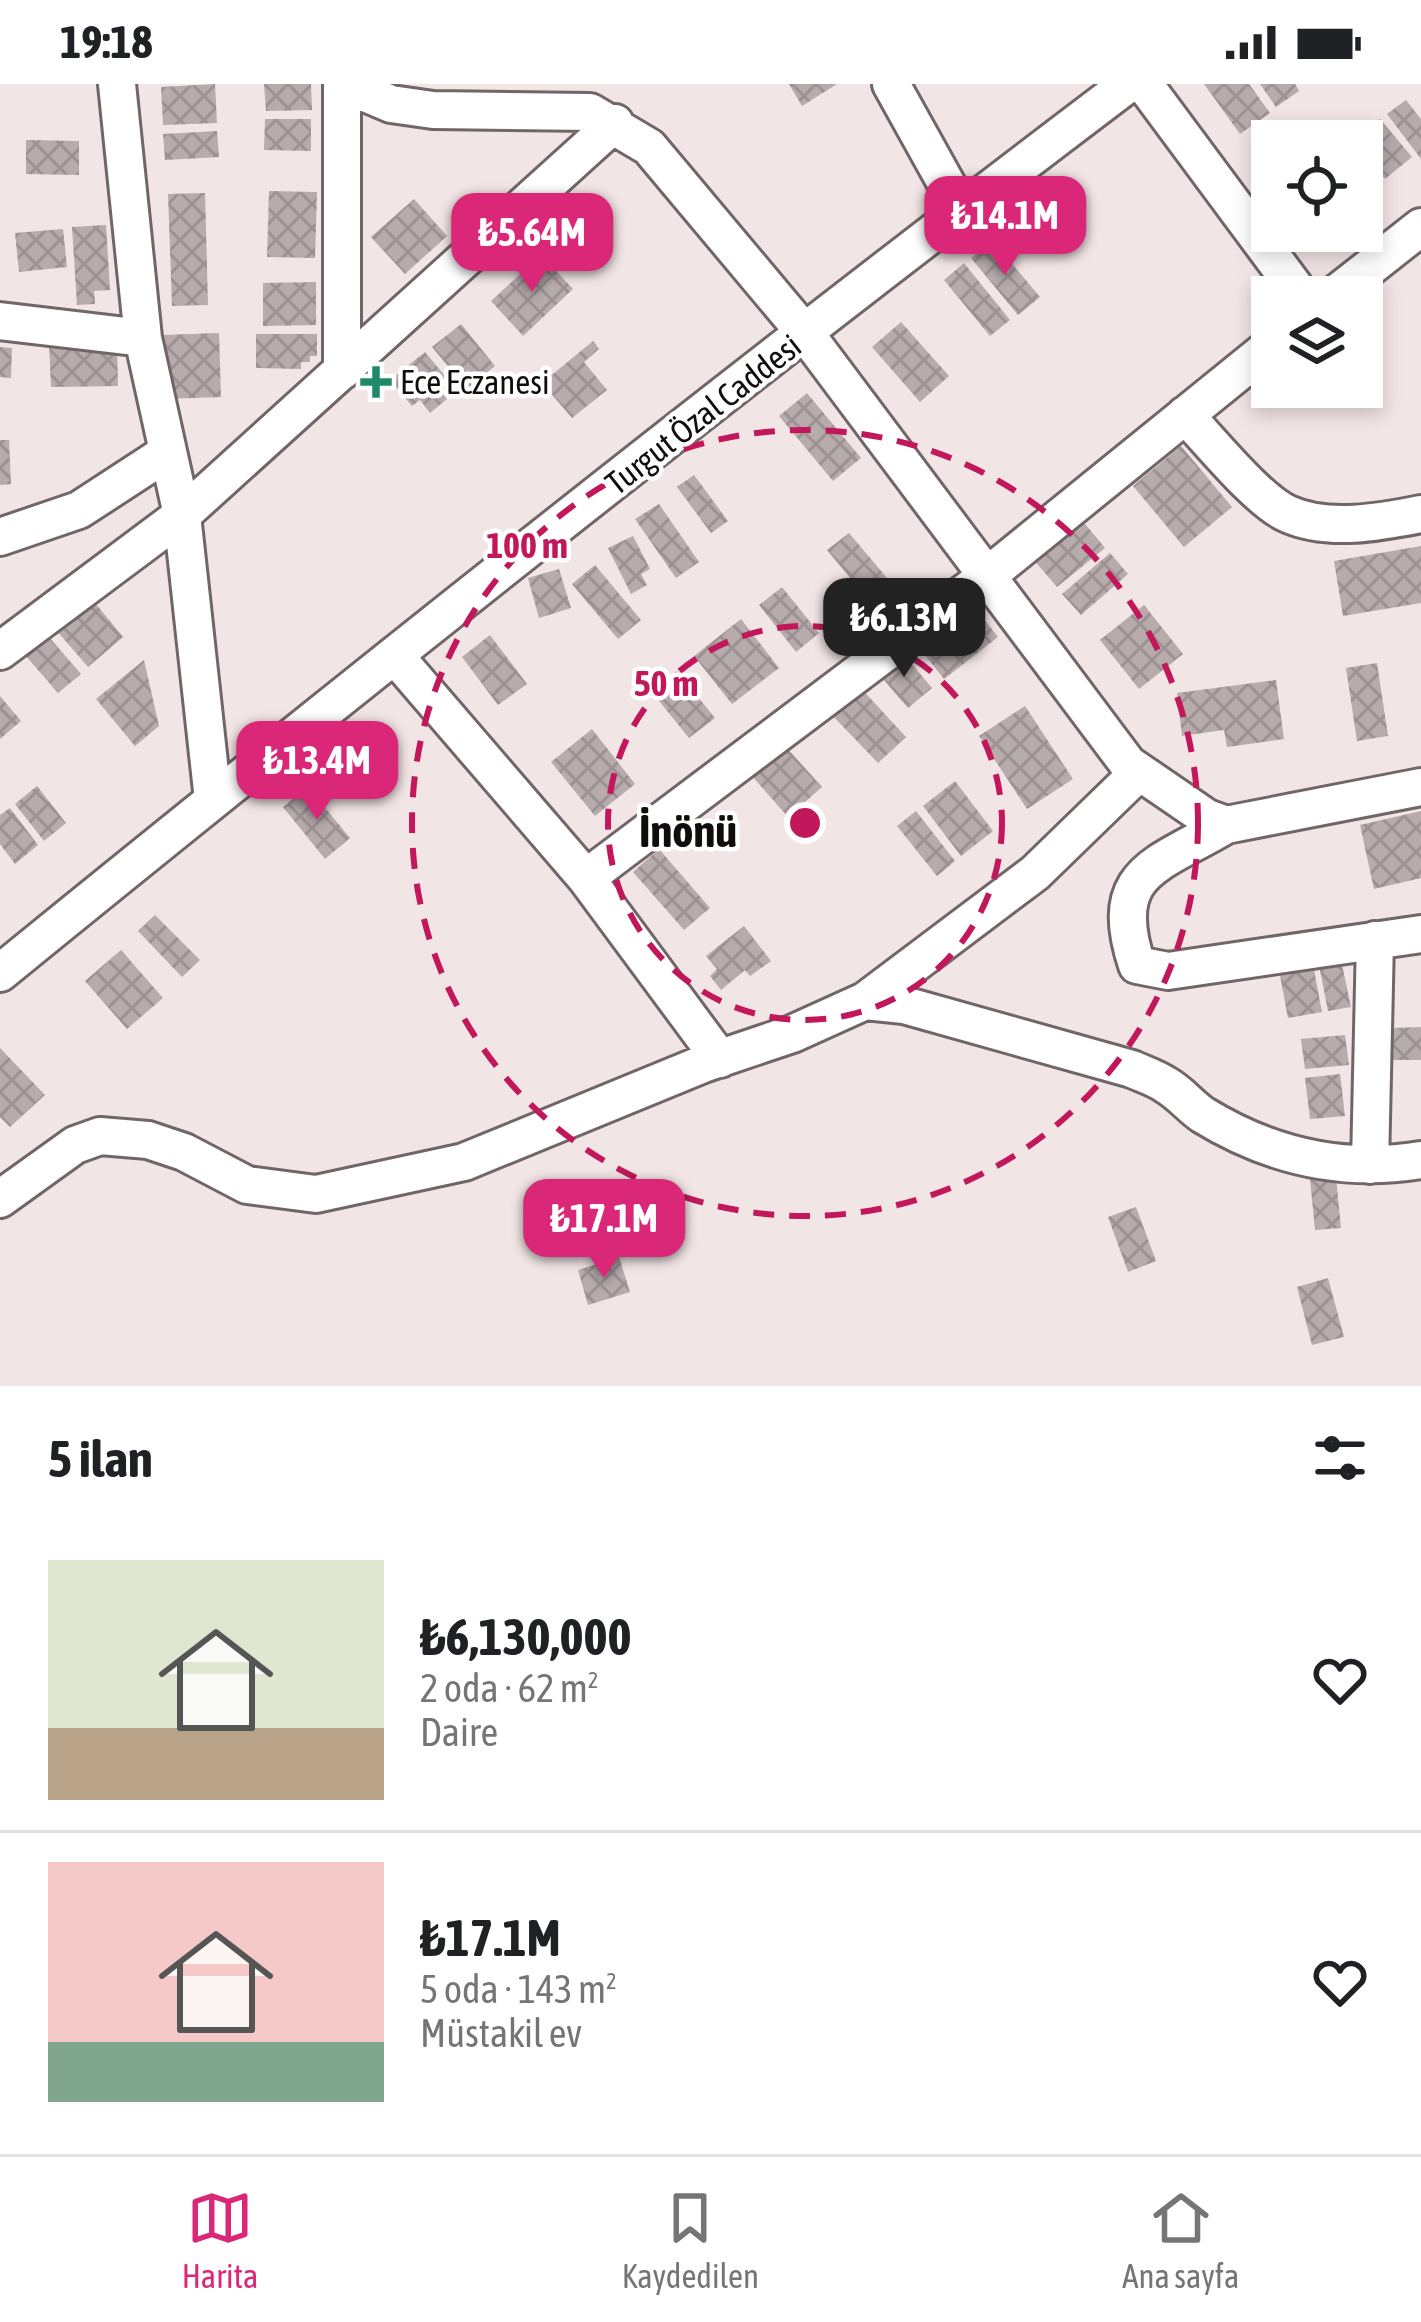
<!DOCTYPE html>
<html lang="tr">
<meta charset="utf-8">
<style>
:root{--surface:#fff;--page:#f2f2f2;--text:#202124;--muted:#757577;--line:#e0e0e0;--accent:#db2777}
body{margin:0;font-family:"Asap Condensed",sans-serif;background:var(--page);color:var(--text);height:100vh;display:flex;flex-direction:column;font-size:45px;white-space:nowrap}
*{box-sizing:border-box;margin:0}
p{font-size:39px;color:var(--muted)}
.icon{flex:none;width:66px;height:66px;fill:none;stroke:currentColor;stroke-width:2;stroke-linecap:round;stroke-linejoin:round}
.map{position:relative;height:1302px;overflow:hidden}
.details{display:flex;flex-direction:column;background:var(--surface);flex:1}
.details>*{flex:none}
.buttons{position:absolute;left:1251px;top:36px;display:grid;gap:24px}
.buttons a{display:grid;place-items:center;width:132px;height:132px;border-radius:0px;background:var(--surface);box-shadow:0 6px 18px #0003;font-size:60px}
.price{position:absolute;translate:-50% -102px;padding:0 27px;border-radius:24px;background:var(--accent);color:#fff;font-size:39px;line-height:78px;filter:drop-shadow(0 3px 6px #0008)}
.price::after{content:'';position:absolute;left:50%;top:72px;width:36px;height:27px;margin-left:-18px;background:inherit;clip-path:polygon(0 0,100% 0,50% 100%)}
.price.on{background:#222;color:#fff}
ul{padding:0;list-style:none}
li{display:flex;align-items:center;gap:36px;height:300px;padding:0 48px}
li+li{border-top:3px solid var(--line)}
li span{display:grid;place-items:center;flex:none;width:336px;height:240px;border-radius:0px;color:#555}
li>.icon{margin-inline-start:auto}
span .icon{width:144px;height:144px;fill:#fffc;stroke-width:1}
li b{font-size:51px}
h2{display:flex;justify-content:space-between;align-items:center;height:144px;padding:0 48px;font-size:51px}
.status{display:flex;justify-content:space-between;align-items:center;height:84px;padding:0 60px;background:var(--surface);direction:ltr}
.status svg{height:33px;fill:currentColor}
.tab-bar{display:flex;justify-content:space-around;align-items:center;height:168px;border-top:3px solid var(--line);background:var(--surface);font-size:33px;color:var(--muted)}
.tab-bar a{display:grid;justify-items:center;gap:6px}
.tab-bar .on{color:var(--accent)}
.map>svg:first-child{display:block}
.building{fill:url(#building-cross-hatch)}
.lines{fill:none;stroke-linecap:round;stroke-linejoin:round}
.minor-casing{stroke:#716667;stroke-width:42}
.minor{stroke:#fff;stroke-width:36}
.ring{fill:none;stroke:#c2185b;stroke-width:6;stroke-dasharray:21 15}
.poi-dot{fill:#208a68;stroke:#fff;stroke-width:4.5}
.labels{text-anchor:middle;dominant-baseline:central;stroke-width:9;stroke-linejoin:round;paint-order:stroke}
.poi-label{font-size:33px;fill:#110d0d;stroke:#fff;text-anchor:start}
.street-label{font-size:33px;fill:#110d0d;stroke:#fff}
.district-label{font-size:45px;font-weight:bold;fill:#110d0d;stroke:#fff}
.centre{fill:#c2185b;stroke:#fff;stroke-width:6}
.ring-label{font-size:36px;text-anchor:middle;font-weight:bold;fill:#c2185b;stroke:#fff;stroke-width:9;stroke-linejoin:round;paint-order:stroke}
</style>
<div class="status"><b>19:18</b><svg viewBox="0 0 49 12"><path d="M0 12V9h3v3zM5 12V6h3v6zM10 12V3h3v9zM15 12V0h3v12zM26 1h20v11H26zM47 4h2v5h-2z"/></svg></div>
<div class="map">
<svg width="1421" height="1302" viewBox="0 0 1421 1302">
<defs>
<pattern id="building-cross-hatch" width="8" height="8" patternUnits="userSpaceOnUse" patternTransform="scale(3)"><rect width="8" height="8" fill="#b7abac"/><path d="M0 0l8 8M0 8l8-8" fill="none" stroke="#9c9293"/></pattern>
</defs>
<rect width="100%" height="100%" fill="#f2e5e5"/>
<path class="building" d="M215 0 217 39 163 41 161 3Z
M264 0H311L312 26 266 27Z
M789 0H837L802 22Z
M1204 0H1249L1270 29 1240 50Z
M1260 0H1295L1299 7 1276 23Z
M1406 16 1421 35V75L1387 30Z
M265 35H311V67L264 66Z
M1380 35 1412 73 1385 95 1362 68V57H1353Z
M217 47 219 73 165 76 163 50Z
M26 56 79 57V91L26 90Z
M269 107 317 108 315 174 267 173Z
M205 109 208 221 172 222 168 110Z
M414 115 447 152 405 190 371 153Z
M106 141 110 206 94 207 95 220 77 221 72 143Z
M63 145 67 183 19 188 15 149Z
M992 156 1040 213 1018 231 971 174Z
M541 171 573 205 523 252 491 217Z
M964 179 1010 236 990 252 944 196Z
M316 198V241L263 242V199Z
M901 238 949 292 920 318 872 263Z
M461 240 495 282 467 305 432 263Z
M219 249 221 313 165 315 163 251Z
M256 250H317V272H310V278H301V285L256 284Z
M593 257 599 265 584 278 607 306 572 334 542 299Z
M117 259 118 302 51 303 49 260Z
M0 263 12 264 11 294 0 293Z
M425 268 451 299 441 307 447 315 430 329 420 316 412 322 390 296Z
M807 309 861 374 833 397 779 332Z
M0 356H9L11 400 0 401Z
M1181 362 1232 423 1184 463 1133 402Z
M694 391 728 437 711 449 677 403Z
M659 420 699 478 676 494 635 435Z
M1081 435 1105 464 1057 503 1033 475Z
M849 449 887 494 865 512 827 466Z
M633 452 650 485 641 490 647 501 631 510 608 464Z
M1421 462V519L1343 532 1334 477Z
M1110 469 1128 490 1081 531 1062 510Z
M595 481 641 536 618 555 572 500Z
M559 485 571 524 539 534 528 494Z
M782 503 819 549 796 568 759 521Z
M86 508 123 553 88 583 50 539Z
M966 512 998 553 944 595 912 555Z
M1144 521 1183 570 1139 605 1100 556Z
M741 535 779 584 732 620 694 572Z
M42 545 81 590 58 609 19 564Z
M490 551 527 600 498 621 462 573Z
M901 567 932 604 908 624 877 588Z
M144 576 159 642 135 662 96 615Z
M1377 579 1388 652 1357 657 1346 584Z
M677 587 715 634 689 654 651 607Z
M1276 596 1284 655 1227 663 1224 646 1182 652 1177 609Z
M857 600 906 653 878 679 828 627Z
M0 612 21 637 0 655Z
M1025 622 1073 695 1027 725 979 652Z
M592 645 635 700 595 732 551 678Z
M778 654 822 703 788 733 744 683Z
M955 697 993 747 961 772 923 722Z
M37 702 66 739 44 757 15 720Z
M308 703 350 754 325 775 283 723Z
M10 724 38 761 15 780 0 760V731Z
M916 727 955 777 937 792 897 742Z
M1421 727V794L1374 805 1360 741Z
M659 765 710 824 684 846 633 788Z
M155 831 200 876 182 893 138 847Z
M744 842 771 877 750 892 745 886 721 906 710 892 717 885 706 872Z
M121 866 163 914 127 945 85 897Z
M1340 871 1351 923 1328 927 1318 876Z
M1312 875 1322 928 1288 934 1278 881Z
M1421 943V976H1393L1392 944Z
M1345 951 1349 981 1305 985 1301 955Z
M0 964 45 1011 10 1043 0 1033Z
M1340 990 1345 1032 1310 1035 1305 994Z
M1335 1083 1341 1144 1315 1146 1309 1085Z
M1136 1123 1156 1177 1128 1188 1108 1133Z
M619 1173 630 1208 588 1221 578 1186Z
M1328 1194 1344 1253 1312 1261 1297 1203Z"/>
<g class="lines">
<defs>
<path id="minor" d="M117 0 143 254 182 431 213 716
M355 0 358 6 391 20 433 26 590 28 649 63 805 249 1128 680 1207 734 1226 741 1421 703
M891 0 961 126
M1144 0 1302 213
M1332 213 1421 143
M0 237 143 254
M342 287V0
M1185 331C1210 357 1258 417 1288 430 1328 448 1381 438 1421 430
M0 453 79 426 168 368
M0 567 182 431 615 39
M395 572 586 794 987 492 1272 261
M1226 741C1157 782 1106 787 1137 881L1168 887 1421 850
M586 794 720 975
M0 889C371 587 746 289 1128 0
M865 917 904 921 1132 985C1143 990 1156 994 1166 1001 1180 1009 1190 1022 1203 1031 1270 1072 1343 1089 1421 1076
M1370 1081 1375 856
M0 1115 75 1061 100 1052 148 1056 184 1068 247 1101 316 1110 464 1078 703 980 792 950 865 917 1035 789 1139 688"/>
</defs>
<use href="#minor" class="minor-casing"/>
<use href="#minor" class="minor"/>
</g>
<g class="ring">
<circle cx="805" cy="739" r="197"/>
<circle cx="805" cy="739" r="393"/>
</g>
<path class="poi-dot" d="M370 280h12v12h12v12h-12v12h-12v-12h-12v-12h12z"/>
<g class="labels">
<g class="poi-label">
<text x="400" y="298">Ece Eczanesi</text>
</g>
<g class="street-label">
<text transform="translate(703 330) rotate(-38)">Turgut Özal Caddesi</text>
</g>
<g class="district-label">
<text x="688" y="747">İnönü</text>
</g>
</g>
<circle cx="805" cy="739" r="18" class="centre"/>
<g class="ring-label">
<text x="527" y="474">100 m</text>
<text x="666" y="612">50 m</text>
</g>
</svg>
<div class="buttons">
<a><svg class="icon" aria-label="locate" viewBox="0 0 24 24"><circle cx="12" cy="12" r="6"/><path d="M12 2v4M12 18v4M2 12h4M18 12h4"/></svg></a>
<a><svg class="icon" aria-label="layers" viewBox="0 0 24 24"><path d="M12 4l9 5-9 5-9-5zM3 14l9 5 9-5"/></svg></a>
</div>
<b class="price" style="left:1005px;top:194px">₺14.1M</b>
<b class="price" style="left:532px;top:211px">₺5.64M</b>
<b class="price on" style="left:904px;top:596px">₺6.13M</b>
<b class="price" style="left:317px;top:739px">₺13.4M</b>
<b class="price" style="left:604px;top:1197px">₺17.1M</b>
</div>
<section class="details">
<h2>5 ilan<svg class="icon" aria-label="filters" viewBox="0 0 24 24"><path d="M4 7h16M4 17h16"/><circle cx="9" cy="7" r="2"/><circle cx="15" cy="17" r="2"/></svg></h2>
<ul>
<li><span style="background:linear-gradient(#dfe7d0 70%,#b9a48a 0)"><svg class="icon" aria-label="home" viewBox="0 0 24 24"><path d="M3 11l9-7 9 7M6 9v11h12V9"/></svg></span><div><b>₺6,130,000</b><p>2 oda · 62 m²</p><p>Daire</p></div><svg class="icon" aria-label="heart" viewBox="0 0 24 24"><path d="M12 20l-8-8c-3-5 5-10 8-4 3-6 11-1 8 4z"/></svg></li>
<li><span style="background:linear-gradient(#f6c9c9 75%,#7fa58c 0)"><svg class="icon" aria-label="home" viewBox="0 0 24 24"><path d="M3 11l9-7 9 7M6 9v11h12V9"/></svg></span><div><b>₺17.1M</b><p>5 oda · 143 m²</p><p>Müstakil ev</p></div><svg class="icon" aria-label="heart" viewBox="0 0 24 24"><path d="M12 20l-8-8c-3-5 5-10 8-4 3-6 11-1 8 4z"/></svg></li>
</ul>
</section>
<nav class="tab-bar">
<a class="on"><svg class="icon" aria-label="map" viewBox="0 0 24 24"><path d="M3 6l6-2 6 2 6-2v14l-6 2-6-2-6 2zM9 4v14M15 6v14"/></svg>Harita</a>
<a><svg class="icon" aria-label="saved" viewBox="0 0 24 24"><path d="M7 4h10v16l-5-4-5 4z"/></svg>Kaydedilen</a>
<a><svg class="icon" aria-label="home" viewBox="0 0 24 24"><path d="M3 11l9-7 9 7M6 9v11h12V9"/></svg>Ana sayfa</a>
</nav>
